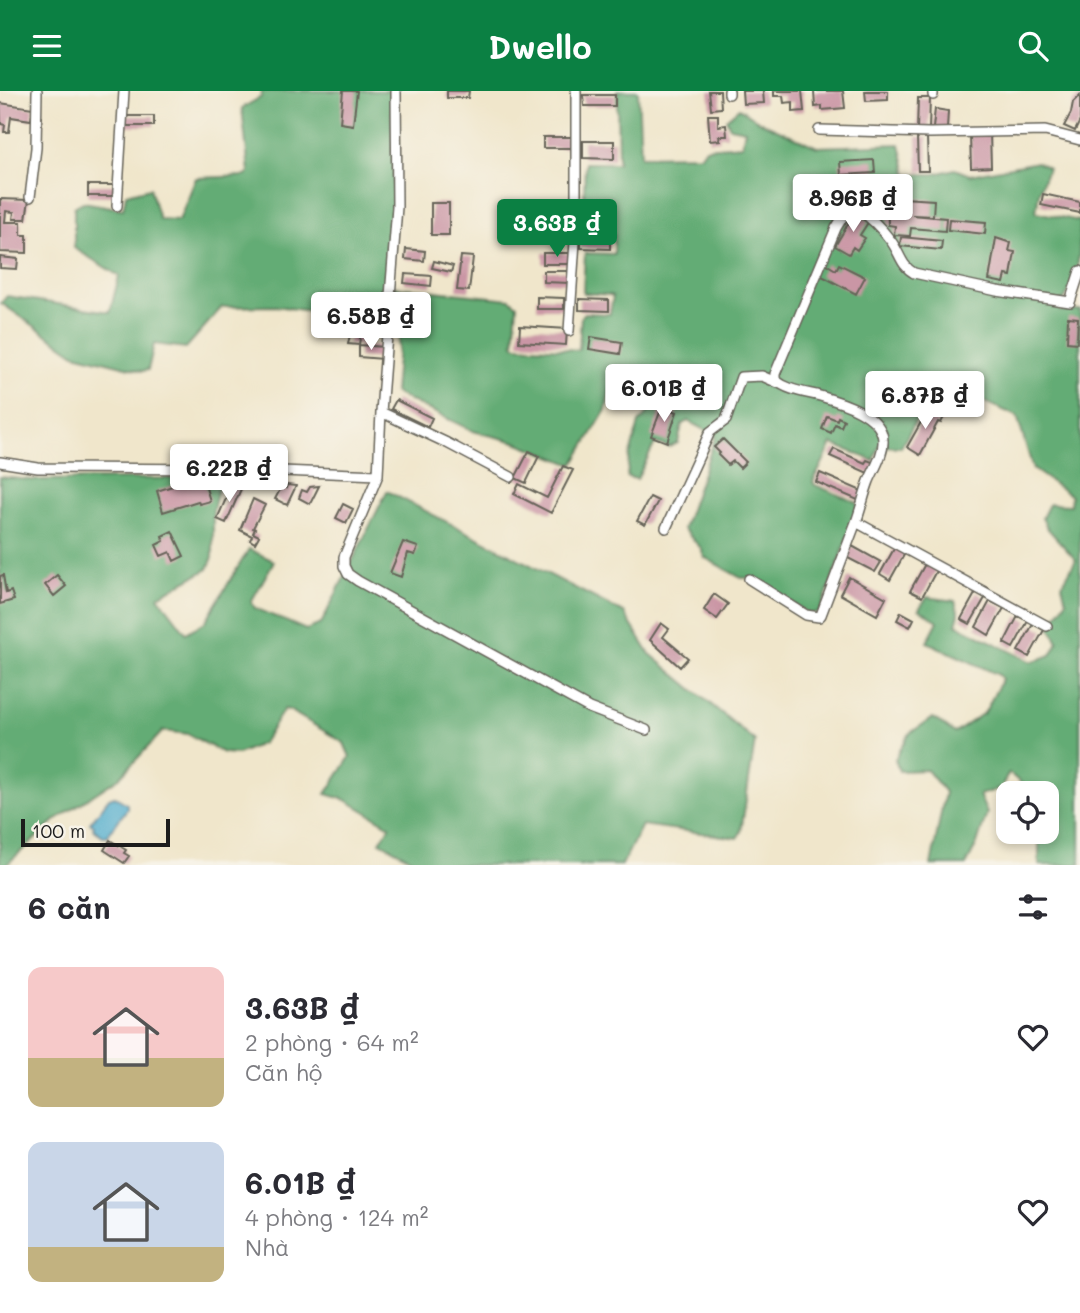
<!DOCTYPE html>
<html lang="vi">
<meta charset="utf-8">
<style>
:root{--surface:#fff;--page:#f2f2f3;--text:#2b2b33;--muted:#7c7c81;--accent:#0b8043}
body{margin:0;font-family:Mali,sans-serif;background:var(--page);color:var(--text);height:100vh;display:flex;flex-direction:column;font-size:26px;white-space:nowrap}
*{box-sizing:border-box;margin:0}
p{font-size:23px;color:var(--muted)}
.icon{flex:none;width:38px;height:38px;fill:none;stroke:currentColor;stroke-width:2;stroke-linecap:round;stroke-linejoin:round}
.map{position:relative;height:774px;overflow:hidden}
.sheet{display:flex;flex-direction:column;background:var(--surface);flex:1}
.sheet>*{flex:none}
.buttons{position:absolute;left:996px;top:690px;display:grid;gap:14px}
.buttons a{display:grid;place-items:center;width:63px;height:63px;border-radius:14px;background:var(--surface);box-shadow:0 4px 10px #0003;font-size:35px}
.scale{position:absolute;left:21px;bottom:18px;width:149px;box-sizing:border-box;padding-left:7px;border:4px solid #1c1c1c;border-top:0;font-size:19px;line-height:24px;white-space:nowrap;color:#1c1c1c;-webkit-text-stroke:5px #f7f3e8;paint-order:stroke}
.price{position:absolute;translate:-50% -60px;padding:0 16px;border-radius:7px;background:#fff;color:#222;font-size:23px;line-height:46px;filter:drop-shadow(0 2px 4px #0008)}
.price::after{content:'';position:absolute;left:50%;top:42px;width:21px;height:16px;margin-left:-10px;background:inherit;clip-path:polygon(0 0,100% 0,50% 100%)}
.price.on{background:var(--accent);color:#fff}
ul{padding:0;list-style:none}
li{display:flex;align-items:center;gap:21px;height:175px;padding:0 28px}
li span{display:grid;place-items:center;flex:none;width:196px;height:140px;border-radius:14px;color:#555}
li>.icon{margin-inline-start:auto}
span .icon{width:84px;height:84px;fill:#fffc;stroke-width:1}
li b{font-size:30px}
h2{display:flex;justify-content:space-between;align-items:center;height:84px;padding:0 28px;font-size:30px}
header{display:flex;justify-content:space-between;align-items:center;height:91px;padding:0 28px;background:var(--accent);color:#fff;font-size:32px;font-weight:700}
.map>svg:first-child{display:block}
.forest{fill:#63ac74;stroke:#406448;stroke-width:2}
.water{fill:#4eabcc;stroke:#356474;stroke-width:2}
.building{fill:#ca96a5}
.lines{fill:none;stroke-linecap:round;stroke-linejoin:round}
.minor-casing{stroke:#666359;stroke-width:12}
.minor{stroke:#fff;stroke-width:9}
</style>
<header><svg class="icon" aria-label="menu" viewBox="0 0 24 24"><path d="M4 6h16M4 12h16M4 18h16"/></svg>Dwello<svg class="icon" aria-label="search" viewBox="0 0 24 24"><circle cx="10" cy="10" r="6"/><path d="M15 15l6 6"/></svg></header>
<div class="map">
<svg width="1080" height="774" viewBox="0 0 1080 774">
<rect width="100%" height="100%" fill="#f7f3e8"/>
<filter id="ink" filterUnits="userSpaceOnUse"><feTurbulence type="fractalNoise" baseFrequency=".0143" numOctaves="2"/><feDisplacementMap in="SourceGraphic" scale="14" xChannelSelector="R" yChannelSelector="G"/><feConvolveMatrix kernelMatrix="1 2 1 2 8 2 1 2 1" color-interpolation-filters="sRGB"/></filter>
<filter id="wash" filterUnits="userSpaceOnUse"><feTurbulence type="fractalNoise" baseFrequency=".00686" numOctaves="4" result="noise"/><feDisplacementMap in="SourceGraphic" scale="28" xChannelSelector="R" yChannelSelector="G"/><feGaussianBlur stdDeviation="1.57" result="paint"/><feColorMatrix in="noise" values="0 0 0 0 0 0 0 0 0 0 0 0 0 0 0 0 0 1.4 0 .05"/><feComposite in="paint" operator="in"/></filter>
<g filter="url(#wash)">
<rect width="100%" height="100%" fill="#f0e6cb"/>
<path class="forest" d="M262 0H391L394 116 386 195 510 208 517 214 514 253 517 255 579 259 581 226 584 222 610 223 613 205 610 204 583 202 585 162 614 163V144L583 141 585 72H618L617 0H638L641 65 701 64 706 57 742 54 745 39 730 36 726 28 739 17 761 31 817 56 900 53 907 83H935L955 78 970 84 1037 71 1048 77 1039 101 1036 121 1080 130C1080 161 1080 192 1058 216L1060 220 1080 219V774H1039V740H1046V702H1027L1022 693 1009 682 1000 698 979 704 987 722 977 753 966 774H931L945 701 927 679 899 680 895 668 910 642 933 627 955 642 985 621 1002 588 999 584 927 551 938 530 919 518 927 506 955 510 959 523 956 533 1032 571 1051 564 1058 551 1050 535 1066 510 1062 494 1076 469 1048 438 1042 427 1049 413 1070 414 1071 405 1033 378 1017 325 953 297 926 312 901 356 879 355 874 370 832 353 813 391 815 394 856 411 859 416 820 521 809 523 749 487H741L704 466 701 457 683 438 716 345 688 330 682 333 678 352 669 356 655 352 637 388 627 386 629 367 639 332 659 309 664 308 651 279 633 277 612 288 606 319 573 374 516 351 473 340 396 303 394 301 400 234 384 226H349L276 215 222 216 186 257 154 253 148 279 142 280 75 263 1 212 7 205 110 221 119 185 74 157V116L83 111 123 118 126 103 150 97 159 128 179 129 196 87 246 85 249 81 242 17 261 6Z
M0 386 31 389 200 387 220 389 213 419V466L208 478 158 505 186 542 205 531 249 458 274 470 251 511 255 517 306 539 321 533 387 400 624 522 649 562 755 650 741 741 737 747 642 734 622 774H422L380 751 390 735 346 709 326 703 350 666 344 652 289 619 284 618 263 652 238 663 223 662 188 643 163 640 119 687 57 728 6 774H0Z"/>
<path class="water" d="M114 705 127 713V718L107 745H103L93 738 94 735 90 732 109 707Z"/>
<g id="blocks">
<path class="building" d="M343 0H357L353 34 340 32Z
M447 0H469L468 7H447Z
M709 0H720L721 17 711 18Z
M742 0H763L764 12 743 13Z
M774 0H802L804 20 793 21V11L784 12 783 5H774Z
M814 0H843L845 17 822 19V15L815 16Z
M865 0H888V9L866 10Z
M583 4H615V15H584Z
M1080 4V30L1075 40 1064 35 1071 22 1073 11Z
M918 7H930L929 39H917Z
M0 12 33 17 31 29 11 26 9 41H4L5 34 1 33Z
M935 18 948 20 947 38 933 37Z
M708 24H718V35L726 34 727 45H719L720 49 710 50Z
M126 25H154V35H126Z
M990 42 991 76 971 77 970 44Z
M543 46H572V57H543Z
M917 46H927L928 80H918Z
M583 50H614V68L583 67Z
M874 69 875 82 841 84 840 71Z
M88 94H116V105H88Z
M1043 103 1080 111V122L1041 114Z
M887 106 934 109 933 125 912 124 946 127 945 140 911 137 910 145 894 144 895 135 888 134Z
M0 108 29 109 26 128H13L14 121 6 120 5 131H21V144H27V162L0 161Z
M431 112H449V144H431Z
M855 121 869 130 860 144 865 147 857 159 853 156 849 163 835 155Z
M949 128 986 131 985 143 948 139Z
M581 146 610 147V158L581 157Z
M901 146 942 150 941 159 900 155Z
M996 147 1011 152 1009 160 1015 161 1011 185 1006 184 1004 192 989 189Z
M406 158 425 160 424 170 405 168Z
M543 162H571V173H543Z
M461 165 473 166 469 200 457 199Z
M0 166 18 168 17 178 0 177Z
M434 170 453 175 451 181 432 177Z
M826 173 836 179 839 173 865 186 856 203 820 184Z
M544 180H570V192L544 191Z
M405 183 432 185 431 195 404 192Z
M537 206 564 207V218H537Z
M579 208 609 209V220L579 219Z
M1068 226 1078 227 1077 252 1067 251Z
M520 235 567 238 566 254 519 251Z
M351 239 361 240 359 254 348 253Z
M591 246 622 251 620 263 589 258Z
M359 254 384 256 383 268 359 266Z
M396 309 432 327 428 336 391 318Z
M662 316 677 321 667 351 651 345Z
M929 317 944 326 941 332 938 331 920 364 907 356Z
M827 325 837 329 838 326 844 329 841 336 835 333 831 342 822 338Z
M723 348 746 371 740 377 733 370 728 374 718 364 720 362 714 356Z
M834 358 865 372 867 369 875 372 870 383 830 365Z
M529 360 539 365 526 392 515 387Z
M563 375 573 379 551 422 514 403 519 393 547 407Z
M820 382 864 401 860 410 816 391Z
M188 390 189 394 204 390 210 410 199 413 198 410 163 421 157 400Z
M232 394 241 398 226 432 217 428Z
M287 394 296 395 287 414 275 408 282 395 286 397Z
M319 395 310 413 299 407 302 399 307 401 310 396Z
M650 406 658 410 645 434 637 430Z
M253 408 265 414 253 437 255 438 253 442 259 445 255 452 250 449 252 445 240 439Z
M343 413 353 418 346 432 336 427Z
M172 440 184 465 174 470 170 461 161 465 156 454 164 450 162 445Z
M403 451 418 456 415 464 408 462 401 486 390 482Z
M852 455 881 471 875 481 846 466Z
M895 456 905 462 890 489 880 483Z
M925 473 936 480 922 506 910 500Z
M3 484 6 502 11 500 14 509 0 513V485Z
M57 484 66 495 54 505 45 494Z
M849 486 886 507 877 524 840 503Z
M976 501 985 507 970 533 961 528Z
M714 503 728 513 717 528 704 519Z
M990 510 1004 517 989 544 976 536Z
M901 521 914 528 910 536 897 529Z
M1018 525 1028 530 1013 557 1004 552Z
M661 532 669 538 663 546 688 567 680 576 650 549Z
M1033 533 1044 539 1029 566 1018 560Z
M110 749 126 759 124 762 129 765 124 772 104 759Z"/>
</g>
</g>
<g filter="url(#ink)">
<use href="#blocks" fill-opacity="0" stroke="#666359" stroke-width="2"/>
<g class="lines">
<defs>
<path id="minor" d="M396 0 397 116 381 321 378 384 344 466V475L348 483 358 490 589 617 646 639
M729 3V0
M933 4V0
M819 39 930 42 1045 40 1080 49
M30 106 36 57 37 0
M117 115 124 0
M569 240 576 135V0
M381 321 447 352 511 386
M0 371 38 377 234 378 378 384
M666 437 710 341 726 329 741 286 762 285 778 292
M749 488 806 524 819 526 821 524 856 431
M1047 535 856 431C861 418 864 403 869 390 874 378 884 363 883 349 882 323 841 311 820 305 804 301 789 300 775 289V283L836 137 847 119 858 118C870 126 882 138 891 150 900 162 901 175 914 182L997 200 1070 211 1080 180"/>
</defs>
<use href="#minor" class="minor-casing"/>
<use href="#minor" class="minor"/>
</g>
</g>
</svg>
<div class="buttons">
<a><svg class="icon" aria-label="locate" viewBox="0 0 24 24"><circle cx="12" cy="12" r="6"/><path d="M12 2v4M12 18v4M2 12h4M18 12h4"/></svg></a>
</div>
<div class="scale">100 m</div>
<b class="price" style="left:853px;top:143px">8.96B ₫</b>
<b class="price on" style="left:557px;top:168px">3.63B ₫</b>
<b class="price" style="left:371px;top:261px">6.58B ₫</b>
<b class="price" style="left:664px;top:333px">6.01B ₫</b>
<b class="price" style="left:925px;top:340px">6.87B ₫</b>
<b class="price" style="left:229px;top:413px">6.22B ₫</b>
</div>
<section class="sheet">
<h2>6 căn<svg class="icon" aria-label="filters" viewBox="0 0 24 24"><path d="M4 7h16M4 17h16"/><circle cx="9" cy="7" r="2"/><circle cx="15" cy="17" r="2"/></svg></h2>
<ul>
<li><span style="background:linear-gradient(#f6c9c9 65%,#c2b280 0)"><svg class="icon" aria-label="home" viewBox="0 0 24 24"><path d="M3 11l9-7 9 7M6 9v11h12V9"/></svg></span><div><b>3.63B ₫</b><p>2 phòng · 64 m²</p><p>Căn hộ</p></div><svg class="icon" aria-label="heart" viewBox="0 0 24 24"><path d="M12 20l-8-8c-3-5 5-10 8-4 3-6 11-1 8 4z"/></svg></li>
<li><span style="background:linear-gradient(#c9d6e8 75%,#c2b280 0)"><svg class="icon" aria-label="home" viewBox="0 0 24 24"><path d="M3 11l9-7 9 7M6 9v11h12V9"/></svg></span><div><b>6.01B ₫</b><p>4 phòng · 124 m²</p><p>Nhà</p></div><svg class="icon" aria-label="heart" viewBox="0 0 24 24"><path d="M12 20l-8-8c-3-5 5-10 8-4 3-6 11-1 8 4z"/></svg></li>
</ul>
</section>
